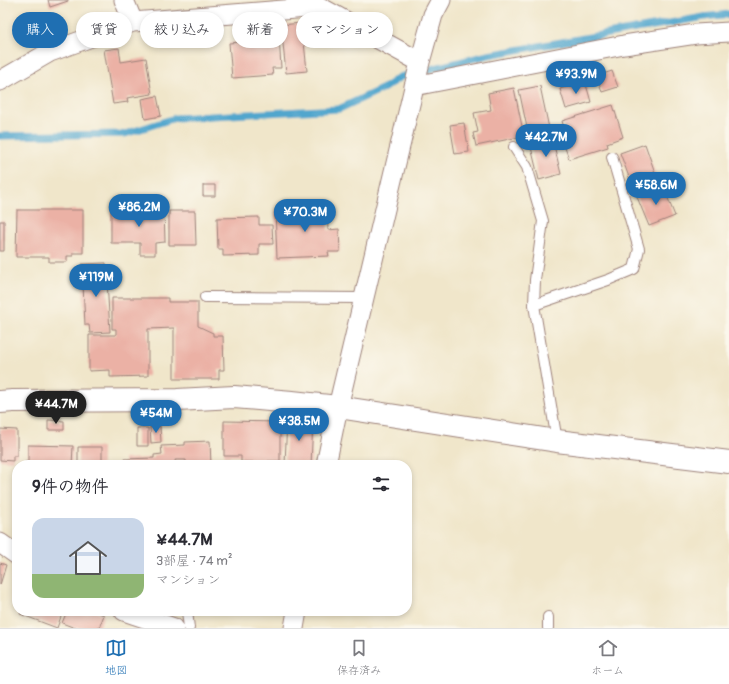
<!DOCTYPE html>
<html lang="ja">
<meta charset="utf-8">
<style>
:root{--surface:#fff;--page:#f7f7f7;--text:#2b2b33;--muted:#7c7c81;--line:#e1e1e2;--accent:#1f6fb2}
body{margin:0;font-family:Pangolin,"Klee One",sans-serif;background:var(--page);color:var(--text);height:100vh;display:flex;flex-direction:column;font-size:15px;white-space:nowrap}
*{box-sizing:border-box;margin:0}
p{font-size:13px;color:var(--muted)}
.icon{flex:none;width:22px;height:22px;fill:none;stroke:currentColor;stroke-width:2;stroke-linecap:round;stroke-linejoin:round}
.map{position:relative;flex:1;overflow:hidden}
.details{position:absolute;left:12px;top:460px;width:400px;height:156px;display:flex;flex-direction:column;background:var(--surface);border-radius:16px;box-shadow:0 2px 6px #0003}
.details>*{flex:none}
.guide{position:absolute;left:12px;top:12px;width:400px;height:36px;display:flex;gap:8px}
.price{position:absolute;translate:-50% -34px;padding:0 9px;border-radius:14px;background:var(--accent);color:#fff;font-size:13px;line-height:26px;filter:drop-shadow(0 1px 2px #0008)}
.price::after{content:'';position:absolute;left:50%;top:24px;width:12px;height:9px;margin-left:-6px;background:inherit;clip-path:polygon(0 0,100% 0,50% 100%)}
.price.on{background:#222;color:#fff}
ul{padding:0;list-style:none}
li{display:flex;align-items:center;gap:12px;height:100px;padding:0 20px}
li+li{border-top:1px solid var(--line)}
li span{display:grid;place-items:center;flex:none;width:112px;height:80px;border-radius:12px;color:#555}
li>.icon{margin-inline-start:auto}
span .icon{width:48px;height:48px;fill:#fffc;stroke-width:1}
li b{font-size:17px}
h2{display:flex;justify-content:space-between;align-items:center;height:48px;padding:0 20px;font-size:17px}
.pill{padding:0 14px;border-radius:18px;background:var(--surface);box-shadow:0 2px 6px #0003;font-size:14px;line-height:36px}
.pill.on{background:var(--accent);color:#fff}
.dock{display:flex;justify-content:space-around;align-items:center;height:56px;border-top:1px solid var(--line);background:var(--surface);font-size:11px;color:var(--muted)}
.dock a{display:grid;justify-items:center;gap:2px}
.dock .on{color:var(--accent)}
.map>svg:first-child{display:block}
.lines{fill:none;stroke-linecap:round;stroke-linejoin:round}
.stream{stroke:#51a6cd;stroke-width:7}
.building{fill:#ebb1a5}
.lane-casing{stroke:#9d827a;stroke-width:12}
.street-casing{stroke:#9d827a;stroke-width:21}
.secondary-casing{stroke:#9d827a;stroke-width:24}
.lane{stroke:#fff;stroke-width:10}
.street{stroke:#fff;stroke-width:19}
.secondary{stroke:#fff;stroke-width:22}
</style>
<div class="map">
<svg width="729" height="628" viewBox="0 0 729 628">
<rect width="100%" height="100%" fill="#fbf7ec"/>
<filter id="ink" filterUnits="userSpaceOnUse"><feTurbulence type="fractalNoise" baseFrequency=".025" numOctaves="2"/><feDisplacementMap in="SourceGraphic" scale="8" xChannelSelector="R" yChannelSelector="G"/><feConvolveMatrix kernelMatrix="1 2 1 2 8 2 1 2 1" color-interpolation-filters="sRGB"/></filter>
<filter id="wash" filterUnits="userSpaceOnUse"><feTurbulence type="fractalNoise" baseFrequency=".012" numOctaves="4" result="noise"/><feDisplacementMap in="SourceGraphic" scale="16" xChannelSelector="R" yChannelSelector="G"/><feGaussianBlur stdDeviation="0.9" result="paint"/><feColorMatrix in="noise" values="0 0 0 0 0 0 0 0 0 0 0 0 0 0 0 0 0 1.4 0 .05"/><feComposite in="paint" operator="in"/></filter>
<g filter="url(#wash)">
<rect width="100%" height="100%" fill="#f0e6ca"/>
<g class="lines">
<path class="stream" d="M0 136 125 134 175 118 339 109 384 88 400 77 443 66 488 55 704 17 729 14"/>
</g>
<g id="blocks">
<path class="building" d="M48 0H68V1L50 7Z
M302 23 307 71 286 73 281 25Z
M279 36 281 68H272L273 75 232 78 229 43 241 42 240 39Z
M119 48 121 62 146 58 152 94 127 98 128 102 113 104 104 50Z
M612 71 618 87 602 92 597 76Z
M585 81 591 102 566 109 560 89Z
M540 86 550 133 529 137 519 90Z
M514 88 524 136 476 146 473 133 478 132 474 113 491 110 488 93Z
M157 96 161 116 145 119 142 99Z
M613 105 623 137 607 143 608 147 569 159 563 142 568 141 562 121Z
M464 123 469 152 455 154 450 125Z
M552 137 561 174 539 180 530 143Z
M645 144 659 184 635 193 620 153Z
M203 185H215V196H203Z
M663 186 675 216 649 226 637 197Z
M304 202H316V209H327L328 230 339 229 340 252H328L329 256 277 258 275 210 305 209Z
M164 209 165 242 155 243V255H140V243H111V210Z
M17 210H83V253H73V256H67V262H49V257H16Z
M169 211H195L196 245H169Z
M259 217V225H272L273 244H259V255L223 256V249H218L217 218Z
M0 221H4V251H0Z
M106 263 110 332 90 333 89 325H85L82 264Z
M112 298H168V302H198V326L213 333V336H223L224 370H219V379H174V328L148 329V376L110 377V370L89 371V335H116V329H112Z
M287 419 313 420 311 465 285 464Z
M48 420 64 421V430H48Z
M224 421 280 422V461H268V465H253V462H241V456H224Z
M160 426 161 442 151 443 150 427Z
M137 428H148V446H137Z
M0 429 17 430V456H13V461L0 460Z
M210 441 211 465H186V460H175L176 465H124V459L154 458V455L162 454 161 446 185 445V442Z
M28 445 73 446 72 465H25V462H28Z
M78 447H102V465H78Z
M0 563 6 565 0 585Z
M21 611H63L57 628 20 614Z
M67 611H94L104 615 99 628H75L62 623Z"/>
</g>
</g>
<g filter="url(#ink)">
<use href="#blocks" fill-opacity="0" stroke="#9d827a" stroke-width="1"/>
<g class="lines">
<defs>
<path id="lane" d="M514 147 527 167 543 221 535 280 534 305 557 441
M205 297 364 298
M534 305 608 280 634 269 639 249 612 157
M187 611 189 628
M548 628V617"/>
<path id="street" d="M124 0 133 22
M0 81 50 52 133 22 320 7 420 62
M414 86 624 45 696 34 729 32
M326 465 338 407 420 62 433 15 441 0
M0 543 17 555
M124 611 174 628
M294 628 297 611"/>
<path id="secondary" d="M0 402 13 401 177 400 234 397 292 402 338 407 557 441 729 462"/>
</defs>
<use href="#lane" class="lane-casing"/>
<use href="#street" class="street-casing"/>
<use href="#secondary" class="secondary-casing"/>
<use href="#lane" class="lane"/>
<use href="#street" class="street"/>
<use href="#secondary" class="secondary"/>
</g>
</g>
</svg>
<b class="price" style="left:576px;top:95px">¥93.9M</b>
<b class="price" style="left:546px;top:158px">¥42.7M</b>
<b class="price" style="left:656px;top:206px">¥58.6M</b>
<b class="price" style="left:139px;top:228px">¥86.2M</b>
<b class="price" style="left:305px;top:233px">¥70.3M</b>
<b class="price" style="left:96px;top:298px">¥119M</b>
<b class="price on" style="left:56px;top:425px">¥44.7M</b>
<b class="price" style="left:156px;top:434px">¥54M</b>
<b class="price" style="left:299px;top:442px">¥38.5M</b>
<div class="guide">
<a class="pill on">購入</a>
<a class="pill">賃貸</a>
<a class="pill">絞り込み</a>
<a class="pill">新着</a>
<a class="pill">マンション</a>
</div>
<section class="details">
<h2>9件の物件<svg class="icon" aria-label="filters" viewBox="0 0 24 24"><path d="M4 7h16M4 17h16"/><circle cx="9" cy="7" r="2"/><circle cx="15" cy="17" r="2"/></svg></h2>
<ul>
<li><span style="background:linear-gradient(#c9d6e8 70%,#8fb573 0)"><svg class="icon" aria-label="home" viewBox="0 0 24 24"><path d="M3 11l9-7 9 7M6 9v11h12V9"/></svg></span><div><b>¥44.7M</b><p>3部屋 · 74 m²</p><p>マンション</p></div></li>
</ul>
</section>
</div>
<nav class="dock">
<a class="on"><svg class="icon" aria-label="map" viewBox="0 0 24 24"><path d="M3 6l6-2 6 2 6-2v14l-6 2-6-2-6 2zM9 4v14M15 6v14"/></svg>地図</a>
<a><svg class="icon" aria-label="saved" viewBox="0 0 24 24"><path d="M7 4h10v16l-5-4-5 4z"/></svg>保存済み</a>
<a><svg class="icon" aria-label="home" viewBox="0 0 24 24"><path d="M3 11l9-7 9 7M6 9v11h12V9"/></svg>ホーム</a>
</nav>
